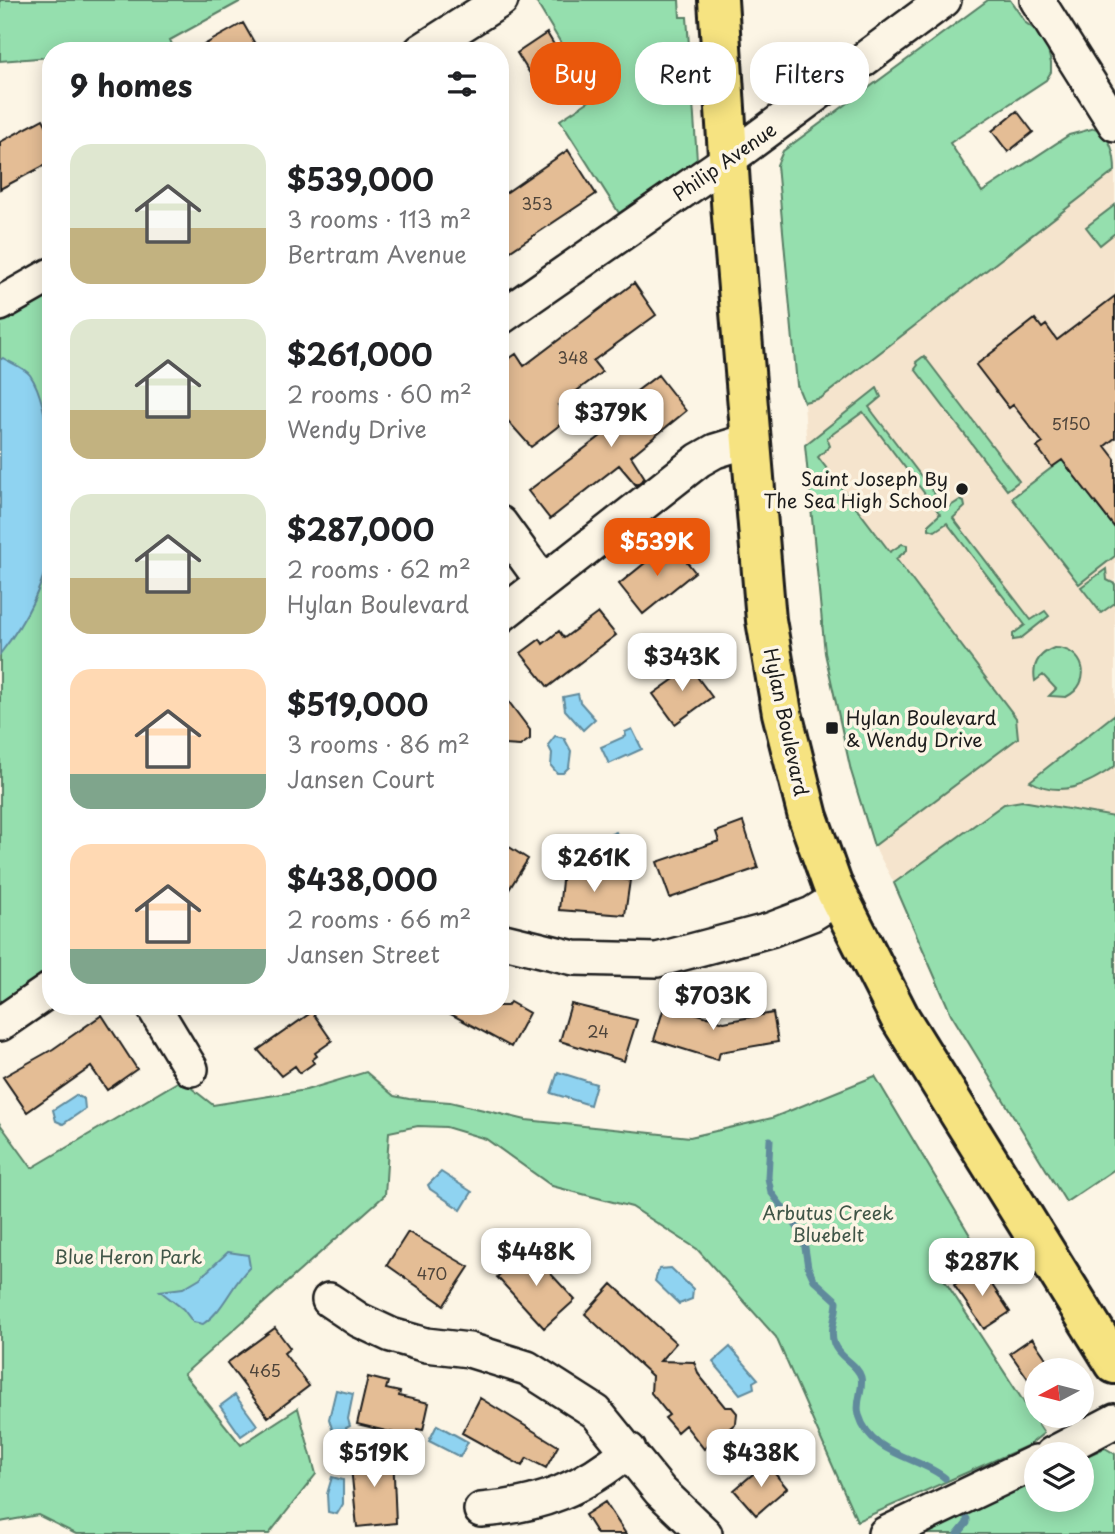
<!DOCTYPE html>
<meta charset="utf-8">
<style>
:root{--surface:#fff;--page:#f2f2f2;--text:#202124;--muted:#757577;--accent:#ea580c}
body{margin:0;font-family:"Playpen Sans",sans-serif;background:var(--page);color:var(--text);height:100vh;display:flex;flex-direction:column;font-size:26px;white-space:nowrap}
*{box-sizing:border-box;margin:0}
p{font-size:23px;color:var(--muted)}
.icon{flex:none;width:38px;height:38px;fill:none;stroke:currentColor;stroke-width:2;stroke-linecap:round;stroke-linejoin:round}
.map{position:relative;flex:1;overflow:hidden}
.details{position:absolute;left:42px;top:42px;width:467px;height:973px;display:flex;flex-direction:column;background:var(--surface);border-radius:28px;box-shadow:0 4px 18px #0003}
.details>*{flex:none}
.hud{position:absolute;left:530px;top:42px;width:480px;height:63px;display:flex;gap:14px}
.needle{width:46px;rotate:263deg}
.tools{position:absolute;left:1024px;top:1358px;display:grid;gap:14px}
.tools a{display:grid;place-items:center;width:70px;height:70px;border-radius:50%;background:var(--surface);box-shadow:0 4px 18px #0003;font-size:35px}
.price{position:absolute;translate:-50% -60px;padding:0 16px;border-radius:14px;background:#fff;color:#222;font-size:23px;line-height:46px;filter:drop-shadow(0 2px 4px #0008)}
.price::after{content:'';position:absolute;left:50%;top:42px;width:21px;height:16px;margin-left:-10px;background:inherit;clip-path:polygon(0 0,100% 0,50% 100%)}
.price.selected{background:var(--accent);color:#fff}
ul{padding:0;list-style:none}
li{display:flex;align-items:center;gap:21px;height:175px;padding:0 28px}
li span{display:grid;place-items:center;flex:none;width:196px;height:140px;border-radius:21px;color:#555}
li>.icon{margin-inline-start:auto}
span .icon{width:84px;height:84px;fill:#fffc;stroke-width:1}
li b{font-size:30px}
h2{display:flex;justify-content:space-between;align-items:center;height:84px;padding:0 28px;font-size:30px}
.tag{padding:0 24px;border-radius:28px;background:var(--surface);box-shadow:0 4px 18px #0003;font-size:24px;line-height:63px}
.tag.selected{background:var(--accent);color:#fff}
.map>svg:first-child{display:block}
.built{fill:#f5e4cd}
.green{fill:#95dfae;stroke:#587e65;stroke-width:2}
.water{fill:#8fd3f1;stroke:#618a9c;stroke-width:2}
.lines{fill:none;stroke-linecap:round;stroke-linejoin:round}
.stream{stroke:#618a9c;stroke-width:7}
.building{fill:#e4bd95;stroke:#1c1c1c;stroke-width:2}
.minor-casing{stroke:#1c1c1c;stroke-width:38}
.major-casing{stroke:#1c1c1c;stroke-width:44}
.minor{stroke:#fcf5e5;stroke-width:33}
.major{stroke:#f6e381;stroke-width:38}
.poi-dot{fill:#1c1c1c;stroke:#fcf5e5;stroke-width:2.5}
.labels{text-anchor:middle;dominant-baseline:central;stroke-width:7;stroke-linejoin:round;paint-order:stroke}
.number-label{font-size:16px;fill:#4e443a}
.street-label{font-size:19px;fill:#1c1c1c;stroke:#fcf5e5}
.poi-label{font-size:19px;fill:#1c1c1c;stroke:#fcf5e5;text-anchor:end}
.park-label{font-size:19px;fill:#405648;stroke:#fcf5e5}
</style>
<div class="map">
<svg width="1115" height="1534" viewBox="0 0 1115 1534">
<rect width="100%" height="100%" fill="#fcf5e5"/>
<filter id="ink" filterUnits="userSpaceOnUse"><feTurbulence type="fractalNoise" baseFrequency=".0143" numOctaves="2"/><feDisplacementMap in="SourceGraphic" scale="14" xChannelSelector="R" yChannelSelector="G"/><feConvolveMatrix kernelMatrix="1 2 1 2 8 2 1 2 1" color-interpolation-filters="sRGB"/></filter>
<g filter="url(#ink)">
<path class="built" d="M1115 171V817L1022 801 1004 804 894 883 871 840 836 712 825 653 812 534 804 402 821 398Z"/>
<path class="green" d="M0 0H243L170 40 175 51H51V57L0 61Z
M535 0H679L680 17H687L697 160 619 213 560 120 594 98Z
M988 0H1010L1026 23 1042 35 1046 42 1051 63V72L1046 80 950 143 982 192 1069 135 1095 128C1111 135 1115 155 1115 171L821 398 804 402 797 385 777 165 783 151Z
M1115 205V233L1100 245 1086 227Z
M51 292V969L0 1005V321Z
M924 356 1019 481 1007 490 915 369 918 365 916 362Z
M877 388 881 397 869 407 874 414 946 509 960 500 964 502 965 507 953 518 1031 620 1045 611 1049 616 1020 639 1013 640V634L1025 625 947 523 935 531 929 529V524L940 514 863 412 827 438 830 446 818 457 890 552 902 544 907 545V550L896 559 1016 718 1018 738 874 846 851 771 825 653 805 445Z
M1062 460 1115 528V556L1079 584 1012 498Z
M1106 569 1107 580 1115 584V603L1101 613 1081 587Z
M1054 648C1085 648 1094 683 1066 697L1049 696 1056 689 1043 675 1035 681C1032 665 1038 654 1054 648Z
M1115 714V766C1089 784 1061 799 1030 781Z
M1022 801 1115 817V1169L1066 1202 951 1014 894 883 1004 804Z
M366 1072 394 1096 409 1099 450 1102 526 1120 690 1137 772 1118 875 1076 977 1247 941 1275 1044 1433 1029 1445 857 1521 776 1337 697 1249 632 1207 552 1186 486 1139 446 1127 418 1126 389 1132 385 1195 184 1374 241 1445 298 1408 316 1474 269 1534H76L38 1515 0 1522V1124L32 1168 181 1080 213 1105 306 1090Z
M1105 1448 1115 1454V1534H923L1036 1480V1500H1082V1458Z"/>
<path class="water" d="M3 358C11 363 25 368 30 375 52 406 57 511 50 549 44 588 24 623 0 654V360Z
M578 694 580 702 595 719 583 730 565 710 563 697Z
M632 729 642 749 609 764 601 747 626 736 625 732Z
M555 736 564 738 571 751 569 767 563 773H557L551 766 552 753 548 745Z
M616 832 622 848 595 859 589 843Z
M558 1072 596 1084 590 1105 551 1093Z
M76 1095 84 1099 85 1109 63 1124 56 1121 53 1110Z
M441 1172 472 1192 461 1210 430 1189 428 1185Z
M228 1252 248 1255 250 1267C231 1285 225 1309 203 1324L193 1322 183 1309 160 1291 183 1288 200 1278Z
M671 1268 693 1289 692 1299 679 1304 655 1281 659 1269Z
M730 1347 758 1379 753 1382 754 1388 740 1394 713 1362Z
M336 1390 353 1394 348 1419 350 1426 346 1428 347 1431 338 1435 337 1431 333 1432 329 1419Z
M235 1395 257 1425 241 1436 220 1406Z
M437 1425 468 1442 460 1457 429 1441Z
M332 1477 343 1480V1504L337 1514 328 1512 327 1494Z"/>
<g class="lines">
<path class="stream" d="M770 1140 768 1178 771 1192 803 1235 808 1267 814 1280 837 1301C837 1315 829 1330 834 1344 839 1358 857 1363 861 1377 864 1390 855 1401 859 1415 871 1456 921 1457 945 1478
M958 1534 967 1523V1519"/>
</g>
<path class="building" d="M243 23 259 51H193Z
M547 33 574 78 544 96 517 53Z
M1017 111 1033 132 1008 152 992 131Z
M43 119 51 134V162L0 189V142Z
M568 150 596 194 506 254 500 245V197Z
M634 283 656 315 593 361 602 372 558 405 569 418 531 447 500 412V365L516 354 524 366Z
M1115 296V438L1105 446 1115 459V528L1062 460 1052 467 1037 447 1043 443 1013 405 1009 408 976 365 1035 319 1042 328 1046 325 1057 340Z
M658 375 686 411 631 456 645 478 636 485 619 465 550 519 528 491 638 408 629 397Z
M671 542 695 572 643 614 619 584Z
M598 613 616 635 548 687 521 653 540 639 543 644 559 631 564 638Z
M684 659 712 697 675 724 653 694 674 679 668 671Z
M500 690 530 730V739L520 746 505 745 500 739Z
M743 822 758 868 670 898 657 862 719 841 716 832Z
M500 841 528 859 500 904Z
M563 871 630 880 625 915 559 910Z
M510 1002 529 1013 511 1047 436 1006H507Z
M571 1004 637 1020 624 1061 560 1041Z
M665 1004 724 1022 773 1013 778 1042 720 1052 718 1060 654 1040Z
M312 1012 332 1041 315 1053 317 1056 312 1060 314 1063 300 1073 295 1066 281 1076 258 1050Z
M102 1015 137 1069 107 1090 91 1067 27 1112 3 1077 53 1049Z
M408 1232 469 1267 444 1305 387 1265Z
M528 1249 575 1300 544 1328 497 1277Z
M980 1267 1010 1312 984 1329 954 1285Z
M612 1284 676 1343 660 1361 694 1362 699 1375 725 1407H732L737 1413 736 1423 704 1449 685 1425 677 1432 665 1418 669 1415 651 1393 652 1376 585 1314Z
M275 1328 290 1348 284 1353 309 1386 268 1417 227 1363Z
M1032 1338 1054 1370H1036V1390L1010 1353Z
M368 1377 388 1382 386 1389 400 1392 399 1396 429 1403 423 1430 417 1429 415 1438 357 1424Z
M480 1398 558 1446 546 1468 527 1458 522 1466 462 1433Z
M393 1453 396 1523 357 1527 350 1457Z
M766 1463 787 1488 756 1515 734 1490Z
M605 1502 626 1534H597L585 1515Z"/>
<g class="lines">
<defs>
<path id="minor" d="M1037 0 1115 124
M421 51 501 0
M0 304 51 275
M500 318 729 159 944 0
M500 523 543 582
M500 616 699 460 715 451 751 440
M500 940 574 958 657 960 770 930 812 914 839 897
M153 1006 191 1069
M0 1024 51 989
M329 1300 359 1320 391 1335 426 1345 469 1350 527 1368 596 1412 660 1491 705 1534
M1052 1454 1115 1421
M481 1510C540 1506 584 1488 629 1450
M885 1534 1036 1462"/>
<path id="major" d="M718 0 732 217 766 620 782 713 808 817 832 884 900 1018 1115 1364"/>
</defs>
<use href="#minor" class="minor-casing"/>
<use href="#major" class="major-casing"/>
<use href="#minor" class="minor"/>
<use href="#major" class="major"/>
</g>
</g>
<g class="poi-dot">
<circle cx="962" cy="489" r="7"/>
<rect x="825" y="721" width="14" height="14" rx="3.5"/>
</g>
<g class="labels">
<g class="number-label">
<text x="537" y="203">353</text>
<text x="573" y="357">348</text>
<text x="1071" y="423">5150</text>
<text x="598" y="1031">24</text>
<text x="432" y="1273">470</text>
<text x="265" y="1370">465</text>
</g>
<g class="street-label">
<text transform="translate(724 161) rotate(-35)">Philip Avenue</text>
<text transform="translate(787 722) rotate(78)">Hylan Boulevard</text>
</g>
<g class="poi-label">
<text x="948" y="478">Saint Joseph By<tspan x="948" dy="22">The Sea High School</tspan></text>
<text x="846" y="717" text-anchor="start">Hylan Boulevard<tspan x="846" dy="22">&amp; Wendy Drive</tspan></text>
</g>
<g class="park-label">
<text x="828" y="1212">Arbutus Creek<tspan x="828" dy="22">Bluebelt</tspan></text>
<text x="128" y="1256">Blue Heron Park</text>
</g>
</g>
</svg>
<div class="tools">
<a><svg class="needle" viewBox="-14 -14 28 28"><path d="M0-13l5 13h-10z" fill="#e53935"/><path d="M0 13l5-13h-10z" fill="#757577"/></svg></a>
<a><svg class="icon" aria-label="layers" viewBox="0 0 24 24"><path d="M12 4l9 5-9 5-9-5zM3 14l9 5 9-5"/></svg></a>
</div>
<b class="price" style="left:611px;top:449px">$379K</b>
<b class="price selected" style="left:657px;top:578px">$539K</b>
<b class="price" style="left:682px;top:693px">$343K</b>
<b class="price" style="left:594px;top:894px">$261K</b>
<b class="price" style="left:713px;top:1032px">$703K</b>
<b class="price" style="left:536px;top:1288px">$448K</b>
<b class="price" style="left:982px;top:1298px">$287K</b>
<b class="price" style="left:374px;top:1489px">$519K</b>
<b class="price" style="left:761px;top:1489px">$438K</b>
<div class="hud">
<a class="tag selected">Buy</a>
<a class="tag">Rent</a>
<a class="tag">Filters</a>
</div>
<section class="details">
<h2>9 homes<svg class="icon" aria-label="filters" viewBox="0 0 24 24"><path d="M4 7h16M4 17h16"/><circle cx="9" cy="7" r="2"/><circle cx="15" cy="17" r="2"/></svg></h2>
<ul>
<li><span style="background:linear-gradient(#dfe7d0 60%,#c2b280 0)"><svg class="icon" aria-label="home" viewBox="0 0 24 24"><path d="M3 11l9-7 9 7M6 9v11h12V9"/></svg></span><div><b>$539,000</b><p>3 rooms · 113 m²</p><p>Bertram Avenue</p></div></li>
<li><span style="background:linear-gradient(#dfe7d0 65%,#c2b280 0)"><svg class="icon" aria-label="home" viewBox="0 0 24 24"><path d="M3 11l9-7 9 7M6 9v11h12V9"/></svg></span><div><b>$261,000</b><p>2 rooms · 60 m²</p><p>Wendy Drive</p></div></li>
<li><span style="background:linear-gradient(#dfe7d0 60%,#c2b280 0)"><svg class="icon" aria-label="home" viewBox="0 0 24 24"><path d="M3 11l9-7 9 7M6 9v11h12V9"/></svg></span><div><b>$287,000</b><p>2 rooms · 62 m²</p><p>Hylan Boulevard</p></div></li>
<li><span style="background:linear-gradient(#ffd9b3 75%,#7fa58c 0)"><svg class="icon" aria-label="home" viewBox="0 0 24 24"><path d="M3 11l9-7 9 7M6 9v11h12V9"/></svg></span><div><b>$519,000</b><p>3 rooms · 86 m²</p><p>Jansen Court</p></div></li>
<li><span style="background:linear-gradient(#ffd9b3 75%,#7fa58c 0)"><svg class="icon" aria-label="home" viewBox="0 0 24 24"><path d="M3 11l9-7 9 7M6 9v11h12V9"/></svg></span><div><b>$438,000</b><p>2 rooms · 66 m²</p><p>Jansen Street</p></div></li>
</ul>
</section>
</div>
